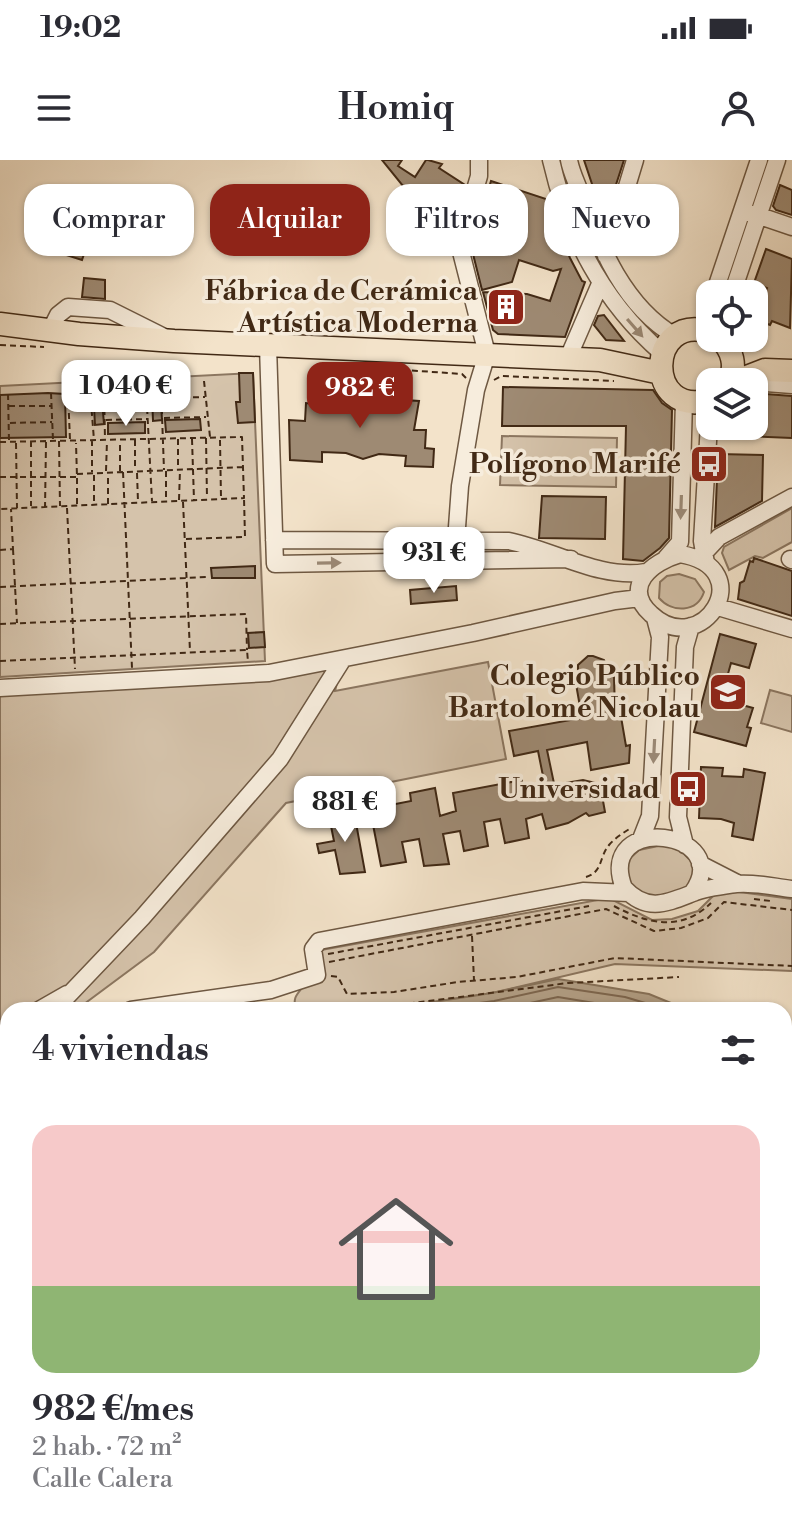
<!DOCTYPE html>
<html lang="es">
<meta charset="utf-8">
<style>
:root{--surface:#fff;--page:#f2f2f3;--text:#2b2b33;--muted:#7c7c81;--accent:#8f2418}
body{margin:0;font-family:"Libre Bodoni",serif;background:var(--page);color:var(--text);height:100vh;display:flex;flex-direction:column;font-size:30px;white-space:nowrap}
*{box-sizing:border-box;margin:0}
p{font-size:26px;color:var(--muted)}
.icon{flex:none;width:44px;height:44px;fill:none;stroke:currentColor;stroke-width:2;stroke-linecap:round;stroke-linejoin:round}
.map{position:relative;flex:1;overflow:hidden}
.drawer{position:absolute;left:0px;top:842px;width:792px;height:536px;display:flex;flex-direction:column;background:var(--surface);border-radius:24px 24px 0 0;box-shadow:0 2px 6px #0004}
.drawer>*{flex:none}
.top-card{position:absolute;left:24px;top:24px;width:744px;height:72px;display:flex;gap:16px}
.controls{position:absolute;left:696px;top:120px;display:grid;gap:16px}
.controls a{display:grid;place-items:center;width:72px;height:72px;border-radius:16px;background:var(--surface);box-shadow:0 2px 6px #0004;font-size:40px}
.price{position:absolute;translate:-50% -68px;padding:0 18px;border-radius:16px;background:#fff;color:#222;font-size:26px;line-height:52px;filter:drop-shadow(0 2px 4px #0008)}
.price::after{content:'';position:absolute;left:50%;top:48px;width:24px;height:18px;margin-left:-12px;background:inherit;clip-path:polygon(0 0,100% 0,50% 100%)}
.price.selected{background:var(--accent);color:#fff}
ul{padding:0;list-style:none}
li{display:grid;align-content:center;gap:16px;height:424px;padding:0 32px}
li span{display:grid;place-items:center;height:248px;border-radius:24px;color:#555}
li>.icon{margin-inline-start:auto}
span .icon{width:144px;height:144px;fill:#fffc;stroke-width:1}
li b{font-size:34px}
h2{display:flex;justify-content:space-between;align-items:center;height:96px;padding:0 32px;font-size:34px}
.chip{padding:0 28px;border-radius:24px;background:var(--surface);box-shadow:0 2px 6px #0004;font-size:28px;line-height:72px}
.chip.selected{background:var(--accent);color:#fff}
.status{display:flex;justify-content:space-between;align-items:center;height:56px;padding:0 40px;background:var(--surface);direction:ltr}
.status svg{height:22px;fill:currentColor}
header{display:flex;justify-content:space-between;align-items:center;height:104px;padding:0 32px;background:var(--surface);font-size:36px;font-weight:600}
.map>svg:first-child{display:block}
.green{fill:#d5c3ab;stroke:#8b7660;stroke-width:2}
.water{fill:#b6a48c;stroke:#87735c;stroke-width:2}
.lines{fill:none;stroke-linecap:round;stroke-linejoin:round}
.shore{stroke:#7c6650;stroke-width:2}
.building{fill:#9e8a73;stroke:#412915;stroke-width:2}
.minor-casing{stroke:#6e5842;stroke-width:19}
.major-casing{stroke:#412915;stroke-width:25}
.path{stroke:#412915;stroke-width:2;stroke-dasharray:6 4;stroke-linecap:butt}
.minor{stroke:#f7eddd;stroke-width:16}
.major{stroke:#f3e3ca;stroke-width:22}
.oneway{fill:#9c8b79}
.labels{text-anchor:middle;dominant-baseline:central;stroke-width:7;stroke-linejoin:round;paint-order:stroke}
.poi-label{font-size:28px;font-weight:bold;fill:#412915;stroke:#f7eddd;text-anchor:end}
</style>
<div class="status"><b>19:02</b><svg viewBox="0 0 49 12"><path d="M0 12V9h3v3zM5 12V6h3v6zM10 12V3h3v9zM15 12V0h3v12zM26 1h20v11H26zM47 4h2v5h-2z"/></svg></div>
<header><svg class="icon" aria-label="menu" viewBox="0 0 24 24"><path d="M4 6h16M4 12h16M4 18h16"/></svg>Homiq<svg class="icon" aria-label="person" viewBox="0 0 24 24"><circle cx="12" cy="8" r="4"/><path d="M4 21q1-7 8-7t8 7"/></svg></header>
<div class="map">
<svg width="792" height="1378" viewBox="0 0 792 1378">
<rect width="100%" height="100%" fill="#f3e3ca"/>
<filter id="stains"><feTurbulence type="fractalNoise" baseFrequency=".0025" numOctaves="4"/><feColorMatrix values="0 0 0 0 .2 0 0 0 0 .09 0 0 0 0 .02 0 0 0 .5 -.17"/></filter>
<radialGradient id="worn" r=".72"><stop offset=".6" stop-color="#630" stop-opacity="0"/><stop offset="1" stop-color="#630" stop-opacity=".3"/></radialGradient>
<path class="green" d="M253 213 265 501 0 517V226Z
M502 276 617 278 616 327 500 325Z
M792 348V382L763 398 755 396 729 410 722 393 724 387Z
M679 414 695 419 704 432C697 453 672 453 659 438L660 422 667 416Z
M343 499 335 531 488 502 506 599 286 643 154 792 76 850H8V872L0 874V529Z
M770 530 792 536V572L761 563Z
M663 685C678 687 686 695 696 705L691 729 652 738 630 728 626 702 639 690Z
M724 730 792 739V811L615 804 492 833 381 850H296C291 834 301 833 307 820 310 812 309 800 310 792L609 738 652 760 672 759 698 751 717 732Z
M8 1173V1370H706L704 1378H0V1180Z"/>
<path class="water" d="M558 819 649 834 688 850H381L492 833Z
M784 881 792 884V1180L788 1170 784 1168Z
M8 921V1173L0 1180V922Z"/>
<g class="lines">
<path class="shore" d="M429 850 494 841 558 827 625 837 669 850
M497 850 558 837 637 850"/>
</g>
<path class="building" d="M382 0H402L398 6 415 17 426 0H428L442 4 439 8 465 25 451 71 436 66 438 59 420 47Z
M584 0H624L612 37 598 42Z
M491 21 546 39 570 98 582 121 585 122 565 177 498 174 493 170 483 132 527 134 550 141 561 109 553 111 519 100 512 122 482 130 471 86Z
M780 25 792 30V55L776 50 773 46Z
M68 65 87 85 82 100 60 93Z
M766 89 792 99 790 168 772 161 770 165 754 159 757 146 760 147 767 128 754 123Z
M84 118 105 120V139L82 137Z
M604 155 624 181 606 180 594 165 598 156Z
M239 213H253L255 262 238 263 236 242H240Z
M160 225 162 260 153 261 152 234 134 235 133 227Z
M503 227 653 230 662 243 672 250 669 378 660 388 643 401 623 399 626 266H502Z
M101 229 104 264 95 265 93 230Z
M48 233 65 234 66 277 0 278V235Z
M354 233H374L373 238 419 241 414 270H426L425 288 434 289 433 307 405 306 406 296 379 294 363 299 346 293 322 292V302L290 300 289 260 305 261 306 243 315 244V235L353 237Z
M754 233 792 236V278L719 275 720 266H754Z
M200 259 201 270 166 272 165 260Z
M145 262V273L108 274V263Z
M718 294 763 295 762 341 715 367Z
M542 336 606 337 605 379 539 378Z
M754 398 792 411V456L738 439 740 423 744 421 750 401 753 402Z
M255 406V418H212L211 408Z
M456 426 457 440 411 444 410 430Z
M264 472 265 487 249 488 248 473Z
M720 474 756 484 749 508 731 503 721 539 753 548 747 567 751 568 746 586 694 572Z
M588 496H593L604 500 611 517 614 516 615 552 620 551 626 586 630 585 629 603 591 610 587 582 547 590 556 633 566 623 583 620 600 624 605 652 589 656 586 653 568 663 546 669 542 654 526 659 529 678 505 683 500 659 484 662 488 686 464 691 460 671 443 674 449 704 424 706 419 679 402 682 406 702 381 706 370 649 411 641 410 633 435 628 440 656 456 651 453 633 522 620V629L545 626 538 591 514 596 509 571 582 558 576 524 578 523V505Z
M701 607 723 608 722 616 743 617 744 609 765 613 753 680 732 676 734 663 721 659 699 658Z
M354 652 365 712 340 714 335 690 319 693 317 684 334 681 329 656Z"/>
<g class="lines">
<defs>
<path id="minor" d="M551 0C568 75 604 143 662 193
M569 0C571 12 577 23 581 35 600 88 625 147 675 176
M748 52 792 67
M606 96 635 0
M714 134 759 0
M732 134 777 0
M702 170 710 145
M50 171 58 155 68 147 110 150 162 176
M268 186 275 404 571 399
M568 198 600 124
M754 222 792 225
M274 380 509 381C554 390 600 420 646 412
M456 381 460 326 476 230 487 194 459 84 479 16V0
M704 393 719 377 792 337
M680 394C762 408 702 502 651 454 621 427 652 402 680 394Z
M666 398 680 382 684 241
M790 399 792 400
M706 403 702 381 710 248
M718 447 792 469
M0 528 269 513 473 473 615 441 640 438
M641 679 650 656 660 477 655 458
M685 685 678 657 685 487 691 466
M700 704 739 724
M692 733C738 670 594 651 624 728 647 753 667 743 693 733 705 728 722 726 736 724 754 722 774 727 792 729
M39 850 67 834
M62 850 61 843 142 758 280 599 343 499
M131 850 271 830 317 815 313 789 319 781 583 731 629 733
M0 873 8 871"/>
<path id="major" d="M0 164 79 174 174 181 600 200 661 213
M710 172C646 152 644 259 710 240
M720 178C733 191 736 205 730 222
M734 222 765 210 792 211"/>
</defs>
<use href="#minor" class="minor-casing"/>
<use href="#major" class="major-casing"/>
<path class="path" d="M0 185 44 187
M362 207 462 214 466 218
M494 220 501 216 614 221
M204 221 210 277
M146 228 152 341
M161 228 164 310
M104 229 105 279
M90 230 94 280
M51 233 53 280
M68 233 70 280
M8 234 9 281
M163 238 205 237
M105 240H147
M9 246H51
M164 258 206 257
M106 260 148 259
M10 263 52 262
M206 278 207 338
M178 279V308
M192 279 194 340
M92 280V312
M135 280V310
M220 280 221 338
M31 281V346
M59 281 60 346
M0 282 242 277 244 338 0 349
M16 283 17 348
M106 311 107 281
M120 311V282
M166 311V341
M123 312 132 508
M137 313 138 342
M77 314 243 307
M94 315V344
M0 317H77L76 283
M77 318V347
M179 340 180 310
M183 342 190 491
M108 344V314
M45 348 46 282
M67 348 75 509
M186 379 245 377 244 338
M13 389 17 463
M0 390 13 389 11 349
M0 427 206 417
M0 464 246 454 247 490
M0 501 247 490 248 502
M586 717C603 712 599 697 609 685 615 678 623 673 631 668
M754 739 771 741
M614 746C648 764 681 772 711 743
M472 776 474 820
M328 794 589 746
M329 802 606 749 654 771 681 768 708 758 724 742 792 750
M331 816 338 817 347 834 394 832 458 822 517 817 615 798 792 806
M247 850 282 846 294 850
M359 850 568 823 679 817
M0 891 8 889"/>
<use href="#minor" class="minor"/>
<use href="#major" class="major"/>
</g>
<defs><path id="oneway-solid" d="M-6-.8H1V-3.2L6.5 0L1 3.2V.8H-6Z" transform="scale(2)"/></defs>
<g class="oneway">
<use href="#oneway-solid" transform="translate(635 168) rotate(49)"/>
<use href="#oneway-solid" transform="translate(681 347) rotate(92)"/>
<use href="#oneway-solid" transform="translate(329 403) rotate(-1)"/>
<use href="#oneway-solid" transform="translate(654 591) rotate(93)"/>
</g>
<defs>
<symbol id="building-square" viewBox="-11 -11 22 22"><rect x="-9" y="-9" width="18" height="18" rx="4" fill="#8f2418" stroke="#f7eddd"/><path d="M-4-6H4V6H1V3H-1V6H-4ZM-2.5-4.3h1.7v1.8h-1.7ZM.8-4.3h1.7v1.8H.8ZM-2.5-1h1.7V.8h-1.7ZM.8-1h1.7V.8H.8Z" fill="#fff"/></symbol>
<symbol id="bus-square" viewBox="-11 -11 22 22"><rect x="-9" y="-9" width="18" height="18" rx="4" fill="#8f2418" stroke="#f7eddd"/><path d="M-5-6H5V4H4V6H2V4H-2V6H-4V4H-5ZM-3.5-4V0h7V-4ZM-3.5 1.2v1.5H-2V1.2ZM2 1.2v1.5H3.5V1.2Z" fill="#fff"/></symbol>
<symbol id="school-square" viewBox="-11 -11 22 22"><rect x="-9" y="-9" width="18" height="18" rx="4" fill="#8f2418" stroke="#f7eddd"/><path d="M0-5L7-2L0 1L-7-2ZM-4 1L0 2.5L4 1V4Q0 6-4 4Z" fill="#fff"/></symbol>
</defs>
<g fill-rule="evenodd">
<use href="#building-square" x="484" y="125" width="44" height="44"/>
<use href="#bus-square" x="687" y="282" width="44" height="44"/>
<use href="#school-square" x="706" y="510" width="44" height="44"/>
<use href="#bus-square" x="666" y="607" width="44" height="44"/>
</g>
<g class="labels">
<g class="poi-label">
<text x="478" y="131">Fábrica de Cerámica<tspan x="478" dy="32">Artística Moderna</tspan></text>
<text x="681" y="304">Polígono Marifé</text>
<text x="700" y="516">Colegio Público<tspan x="700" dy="32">Bartolomé Nicolau</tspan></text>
<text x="660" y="629">Universidad</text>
</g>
</g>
<rect width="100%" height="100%" filter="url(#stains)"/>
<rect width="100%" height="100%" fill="url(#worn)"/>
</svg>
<div class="controls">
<a><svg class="icon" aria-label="locate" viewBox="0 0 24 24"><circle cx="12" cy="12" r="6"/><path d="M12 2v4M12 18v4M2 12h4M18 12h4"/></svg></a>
<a><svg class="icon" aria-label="layers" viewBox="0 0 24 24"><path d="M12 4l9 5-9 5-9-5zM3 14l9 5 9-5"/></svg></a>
</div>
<b class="price" style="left:126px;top:268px">1 040 €</b>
<b class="price selected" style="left:360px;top:270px">982 €</b>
<b class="price" style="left:434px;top:435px">931 €</b>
<b class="price" style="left:345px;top:684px">881 €</b>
<div class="top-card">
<a class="chip">Comprar</a>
<a class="chip selected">Alquilar</a>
<a class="chip">Filtros</a>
<a class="chip">Nuevo</a>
</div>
<section class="drawer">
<h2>4 viviendas<svg class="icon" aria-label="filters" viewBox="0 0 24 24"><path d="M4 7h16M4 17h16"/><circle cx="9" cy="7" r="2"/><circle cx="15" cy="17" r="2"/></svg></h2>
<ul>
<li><span style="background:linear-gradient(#f6c9c9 65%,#8fb573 0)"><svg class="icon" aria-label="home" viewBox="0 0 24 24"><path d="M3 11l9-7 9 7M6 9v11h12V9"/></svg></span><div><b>982 €/mes</b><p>2 hab. · 72 m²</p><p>Calle Calera</p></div></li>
</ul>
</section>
</div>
